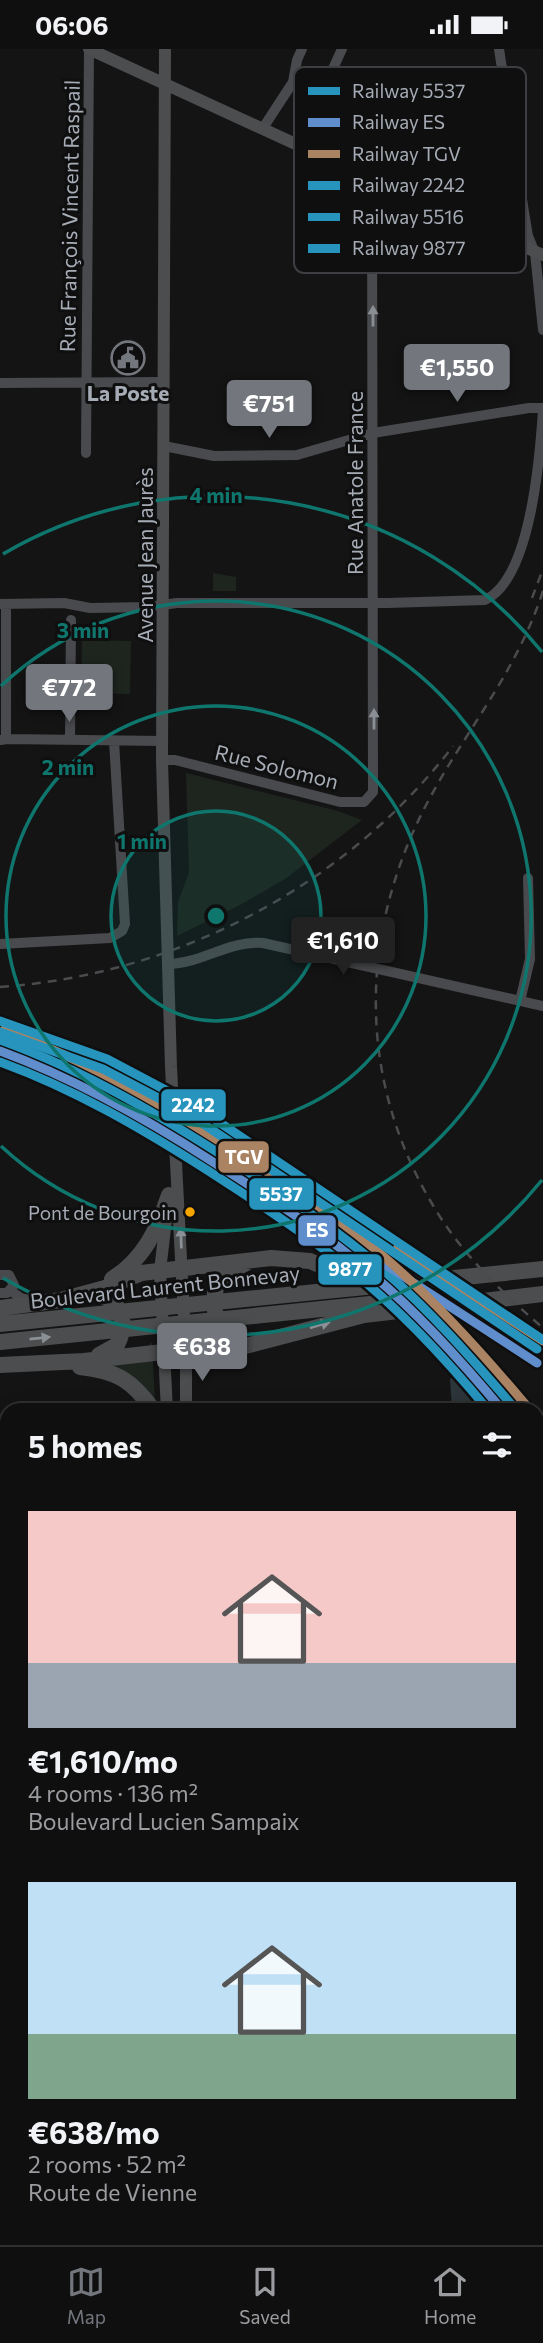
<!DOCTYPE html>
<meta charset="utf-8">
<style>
:root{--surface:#0f0f10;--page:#1d1d1e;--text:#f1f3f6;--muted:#9b9c9f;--line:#2f2f30;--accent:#73777d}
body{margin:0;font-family:Commissioner,sans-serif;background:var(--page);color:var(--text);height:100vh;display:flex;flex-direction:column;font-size:26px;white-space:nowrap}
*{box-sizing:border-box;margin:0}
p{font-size:23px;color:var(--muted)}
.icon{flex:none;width:38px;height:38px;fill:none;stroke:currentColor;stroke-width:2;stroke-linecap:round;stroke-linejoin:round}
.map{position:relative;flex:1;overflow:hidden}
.panel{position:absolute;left:0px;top:1354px;width:544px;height:842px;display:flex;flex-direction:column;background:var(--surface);border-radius:21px 21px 0 0;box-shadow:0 4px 18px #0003,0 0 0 2px var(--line)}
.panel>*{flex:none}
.price{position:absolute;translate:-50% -60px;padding:0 16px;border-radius:7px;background:var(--accent);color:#fff;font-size:23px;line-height:46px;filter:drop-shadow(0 2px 4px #0008)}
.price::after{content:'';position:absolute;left:50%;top:42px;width:21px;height:16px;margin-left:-10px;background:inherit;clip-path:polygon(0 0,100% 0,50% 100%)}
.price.current{background:#222;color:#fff}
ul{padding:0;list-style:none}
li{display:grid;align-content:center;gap:14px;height:371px;padding:0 28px}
li span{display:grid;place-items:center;height:217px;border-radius:0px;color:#555}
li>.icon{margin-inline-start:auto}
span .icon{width:126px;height:126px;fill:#fffc;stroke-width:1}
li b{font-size:30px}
h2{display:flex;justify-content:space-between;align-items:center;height:84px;padding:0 28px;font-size:30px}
.status{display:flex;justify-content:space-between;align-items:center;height:49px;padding:0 35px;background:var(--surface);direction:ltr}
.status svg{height:19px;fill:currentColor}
.tab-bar{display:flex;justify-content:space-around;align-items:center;height:98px;border-top:2px solid var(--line);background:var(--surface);font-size:19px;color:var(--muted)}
.tab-bar a{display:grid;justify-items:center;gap:4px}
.tab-bar .current{color:var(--accent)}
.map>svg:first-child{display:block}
.green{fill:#1e251f}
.water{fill:#2c3539}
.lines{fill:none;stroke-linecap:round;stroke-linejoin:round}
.minor{stroke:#494a4d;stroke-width:10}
.major{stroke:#4b4d4f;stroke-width:12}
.highway{stroke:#4b4d4f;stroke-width:16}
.rail{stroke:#494b4d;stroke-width:2.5;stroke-dasharray:9 7;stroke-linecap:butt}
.rail-1-casing{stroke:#0f0f10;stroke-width:14}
.rail-2-casing{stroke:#0f0f10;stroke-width:14}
.rail-3-casing{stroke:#0f0f10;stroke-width:14}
.rail-4-casing{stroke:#0f0f10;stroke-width:14}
.rail-5-casing{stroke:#0f0f10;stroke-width:14}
.rail-6-casing{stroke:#0f0f10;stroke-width:14}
.rail-1{stroke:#2694bd;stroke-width:9}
.rail-2{stroke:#608dcc;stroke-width:9}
.rail-3{stroke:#aa8363;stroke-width:9}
.rail-4{stroke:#2694bd;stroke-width:9}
.rail-5{stroke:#2694bd;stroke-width:9}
.rail-6{stroke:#2694bd;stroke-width:9}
.oneway{fill:#8a8f96}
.oneway2{fill:#8b9096}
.ring{fill:none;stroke:#0f766e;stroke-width:3.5}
.bus-dot{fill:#f7a600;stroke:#0f0f10;stroke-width:2.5}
.labels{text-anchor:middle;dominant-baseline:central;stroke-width:6;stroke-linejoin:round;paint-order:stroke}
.bus-label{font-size:19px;fill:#a6acb5;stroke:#0f0f10;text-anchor:end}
.street-label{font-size:21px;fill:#a6acb5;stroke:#0f0f10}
.poi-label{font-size:21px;font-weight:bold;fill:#a6acb5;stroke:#0f0f10}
.key{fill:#0f0f10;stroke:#3c3e42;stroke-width:2}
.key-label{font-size:19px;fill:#a6acb5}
.centre{fill:#0f766e;stroke:#0f0f10;stroke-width:3.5}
.ring-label{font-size:21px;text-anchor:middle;font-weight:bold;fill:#0f766e;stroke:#0f0f10;stroke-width:6;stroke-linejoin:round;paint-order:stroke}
.line-badge{stroke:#0f0f10;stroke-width:2.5}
.badge-label{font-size:19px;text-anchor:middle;font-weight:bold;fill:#fff}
</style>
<div class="status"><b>06:06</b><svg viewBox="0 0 49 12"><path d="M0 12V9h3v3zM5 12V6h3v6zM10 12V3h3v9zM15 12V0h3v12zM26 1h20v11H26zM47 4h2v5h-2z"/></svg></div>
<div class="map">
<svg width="543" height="2196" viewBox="0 0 543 2196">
<rect width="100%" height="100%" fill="#141415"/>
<path class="green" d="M213 524 236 528V542H213Z
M82 591 131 592 130 645 81 644Z
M186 724 338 762 362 771 285 830 240 856 177 887 178 853 189 823Z
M152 1293 155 1353 102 1315 137 1307Z
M7 1399V1526H0V1400Z
M537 1774H543V1901L537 1887Z
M281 2189H379L364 2196H284Z"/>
<path class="water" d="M458 1324H461L494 1361H452L450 1330Z"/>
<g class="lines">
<path class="minor" d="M499 0 524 163 528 187 535 204 543 281
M263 79 293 33 297 11 302 0
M298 96 342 0
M0 334 163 333
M164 397 214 407 297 406 373 384 529 359H543
M86 404 89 0
M0 555 64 554 90 559 147 558 177 554H388L485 551C531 530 540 407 543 361
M6 690 163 692
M1 691 6 690V555
M70 691 71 571
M162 711H175L340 753H364L373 743 372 130
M0 895 110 889 122 882 125 875 114 692
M168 915C201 915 229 891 263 894L543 957
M520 952 530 910 528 829
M0 1012C55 1027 132 1065 175 1102
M0 1226H9L14 1236 7 1244H0
M11 1242 21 1249 34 1252
M0 1393H7
M537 1615H543
M0 1616H7
M0 1747H7
M0 1987H7
M0 2100 7 2094"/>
<path class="major" d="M89 0 439 161 543 206
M165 0 162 711 171 1018 186 1306V1362
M167 1362 160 1222 167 1162
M206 2189V2196"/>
<path class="highway" d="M112 1230C144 1210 157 1181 169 1146
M91 1244C118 1247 130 1271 117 1296L99 1306
M0 1259 61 1251 105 1239 141 1224 271 1209 310 1212 343 1226 373 1228
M0 1275 543 1220
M0 1293 370 1255
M238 1299 219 1286C216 1271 209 1241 222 1229 228 1223 238 1219 246 1214
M0 1316 84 1312 163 1303 175 1306H211L364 1266 543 1245
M80 1318C117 1322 132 1331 154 1362"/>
<path class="rail" d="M543 542C515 628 461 686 422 764 359 891 359 1030 431 1153 459 1202 501 1243 543 1279
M532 549 543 520
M0 938C176 926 346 837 453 697
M0 977C67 998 129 1025 190 1059L543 1297"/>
<defs>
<path id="rail-1" d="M0 991C86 1022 163 1068 239 1117 288 1149 337 1181 381 1219 431 1262 474 1312 517 1362"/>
<path id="rail-2" d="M0 1002C76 1030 145 1069 213 1113 268 1148 324 1183 374 1227 421 1267 463 1314 503 1362
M386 1216 537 1314"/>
<path id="rail-3" d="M4 981C91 1013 170 1060 247 1110 297 1142 346 1174 390 1213 439 1256 483 1305 525 1355
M398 1198 543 1292"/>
<path id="rail-4" d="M0 972 107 1010 192 1055 543 1291"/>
<path id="rail-5" d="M0 983 103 1020 187 1064 537 1300"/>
<path id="rail-6" d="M0 1013C74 1040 141 1079 207 1121 255 1152 303 1183 347 1218 400 1260 446 1310 489 1362"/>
</defs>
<use href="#rail-1" class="rail-1-casing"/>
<use href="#rail-2" class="rail-2-casing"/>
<use href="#rail-3" class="rail-3-casing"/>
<use href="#rail-4" class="rail-4-casing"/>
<use href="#rail-5" class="rail-5-casing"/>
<use href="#rail-6" class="rail-6-casing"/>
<use href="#rail-1" class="rail-1"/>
<use href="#rail-2" class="rail-2"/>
<use href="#rail-3" class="rail-3"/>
<use href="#rail-4" class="rail-4"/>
<use href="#rail-5" class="rail-5"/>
<use href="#rail-6" class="rail-6"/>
</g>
<defs><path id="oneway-solid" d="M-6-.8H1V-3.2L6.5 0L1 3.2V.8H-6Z" transform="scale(1.75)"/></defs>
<g class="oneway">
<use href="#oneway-solid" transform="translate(373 267) rotate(-90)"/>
<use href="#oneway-solid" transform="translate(374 670) rotate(-90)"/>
</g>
<g class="oneway2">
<use href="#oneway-solid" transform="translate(181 1189) rotate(-92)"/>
<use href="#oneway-solid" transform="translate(320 1276) rotate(-16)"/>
<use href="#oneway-solid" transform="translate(40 1289) rotate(-6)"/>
</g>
<circle cx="216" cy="867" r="105" fill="#0f766e" fill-opacity=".12"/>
<g class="ring">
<circle cx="216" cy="867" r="105"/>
<circle cx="216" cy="867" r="210"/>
<path d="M1 637A315 315 0 1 1 1 1097"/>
<path d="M542 1131A420 420 0 0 1 3 1229M3 505A420 420 0 0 1 542 603"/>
</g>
<defs>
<symbol id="civic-ring" viewBox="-11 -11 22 22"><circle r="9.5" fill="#0f0f10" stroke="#73777d" stroke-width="1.5"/><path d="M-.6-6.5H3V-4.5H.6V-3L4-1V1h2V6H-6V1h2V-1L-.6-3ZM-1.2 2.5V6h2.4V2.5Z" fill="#73777d"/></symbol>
</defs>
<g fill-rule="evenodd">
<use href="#civic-ring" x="109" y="290" width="38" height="38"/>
</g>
<circle class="bus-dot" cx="190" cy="1163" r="6"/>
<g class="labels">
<g class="bus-label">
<text x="177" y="1163">Pont de Bourgoin</text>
</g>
<g class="street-label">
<text transform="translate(69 167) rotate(-89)">Rue François Vincent Raspail</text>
<text transform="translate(354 434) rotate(-90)">Rue Anatole France</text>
<text transform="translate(144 506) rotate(-90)">Avenue Jean Jaurès</text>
<text transform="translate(277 717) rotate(14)">Rue Solomon</text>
<text transform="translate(165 1237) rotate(-6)">Boulevard Laurent Bonnevay</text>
</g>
<g class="poi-label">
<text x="128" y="343">La Poste</text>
</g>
</g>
<rect x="294" y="18" width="232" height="206" rx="10" class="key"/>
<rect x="308" y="38" width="32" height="8" fill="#2694bd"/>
<rect x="308" y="69" width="32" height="9" fill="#608dcc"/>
<rect x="308" y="101" width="32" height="8" fill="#aa8363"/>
<rect x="308" y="132" width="32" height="9" fill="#2694bd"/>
<rect x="308" y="164" width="32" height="8" fill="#2694bd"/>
<rect x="308" y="195" width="32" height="9" fill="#2694bd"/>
<g class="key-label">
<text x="352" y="49">Railway 5537</text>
<text x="352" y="80">Railway ES</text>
<text x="352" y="112">Railway TGV</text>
<text x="352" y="143">Railway 2242</text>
<text x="352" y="175">Railway 5516</text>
<text x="352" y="206">Railway 9877</text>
</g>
<circle cx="216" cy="867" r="10" class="centre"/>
<g class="ring-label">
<text x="216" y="454">4 min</text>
<text x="83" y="589">3 min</text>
<text x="68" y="726">2 min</text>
<text x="142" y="800">1 min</text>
</g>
<g class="line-badge">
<rect x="160" y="1039" width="67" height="34" rx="7" fill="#2694bd"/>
<rect x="217" y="1091" width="53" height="34" rx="7" fill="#aa8363"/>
<rect x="248" y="1128" width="67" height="34" rx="7" fill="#2694bd"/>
<rect x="297" y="1165" width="40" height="33" rx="7" fill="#608dcc"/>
<rect x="317" y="1204" width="66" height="33" rx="7" fill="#2694bd"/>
</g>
<g class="badge-label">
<text x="193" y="1063">2242</text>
<text x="244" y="1115">TGV</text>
<text x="281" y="1152">5537</text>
<text x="317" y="1188">ES</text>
<text x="350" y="1227">9877</text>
</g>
</svg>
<b class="price" style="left:457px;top:355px">€1,550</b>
<b class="price" style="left:269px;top:391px">€751</b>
<b class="price" style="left:69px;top:675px">€772</b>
<b class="price current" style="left:343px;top:928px">€1,610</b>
<b class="price" style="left:202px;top:1334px">€638</b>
<section class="panel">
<h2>5 homes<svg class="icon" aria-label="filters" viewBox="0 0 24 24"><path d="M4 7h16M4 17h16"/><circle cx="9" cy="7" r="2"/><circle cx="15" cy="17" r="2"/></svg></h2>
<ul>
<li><span style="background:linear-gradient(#f6c9c9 70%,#9aa5b1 0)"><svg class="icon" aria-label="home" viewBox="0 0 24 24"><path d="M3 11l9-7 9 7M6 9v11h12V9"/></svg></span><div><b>€1,610/mo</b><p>4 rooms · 136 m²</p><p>Boulevard Lucien Sampaix</p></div></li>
<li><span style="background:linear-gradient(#bfe0f5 70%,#7fa58c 0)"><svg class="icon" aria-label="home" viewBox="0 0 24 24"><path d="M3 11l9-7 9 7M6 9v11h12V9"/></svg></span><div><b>€638/mo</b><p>2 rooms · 52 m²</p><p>Route de Vienne</p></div></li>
</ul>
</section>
</div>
<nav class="tab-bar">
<a class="current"><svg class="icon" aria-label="map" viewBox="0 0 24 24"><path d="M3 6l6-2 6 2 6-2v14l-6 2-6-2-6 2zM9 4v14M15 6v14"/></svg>Map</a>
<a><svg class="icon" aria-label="saved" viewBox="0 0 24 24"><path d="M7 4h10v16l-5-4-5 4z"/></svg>Saved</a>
<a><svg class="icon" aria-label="home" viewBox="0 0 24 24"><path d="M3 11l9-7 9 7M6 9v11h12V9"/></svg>Home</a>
</nav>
